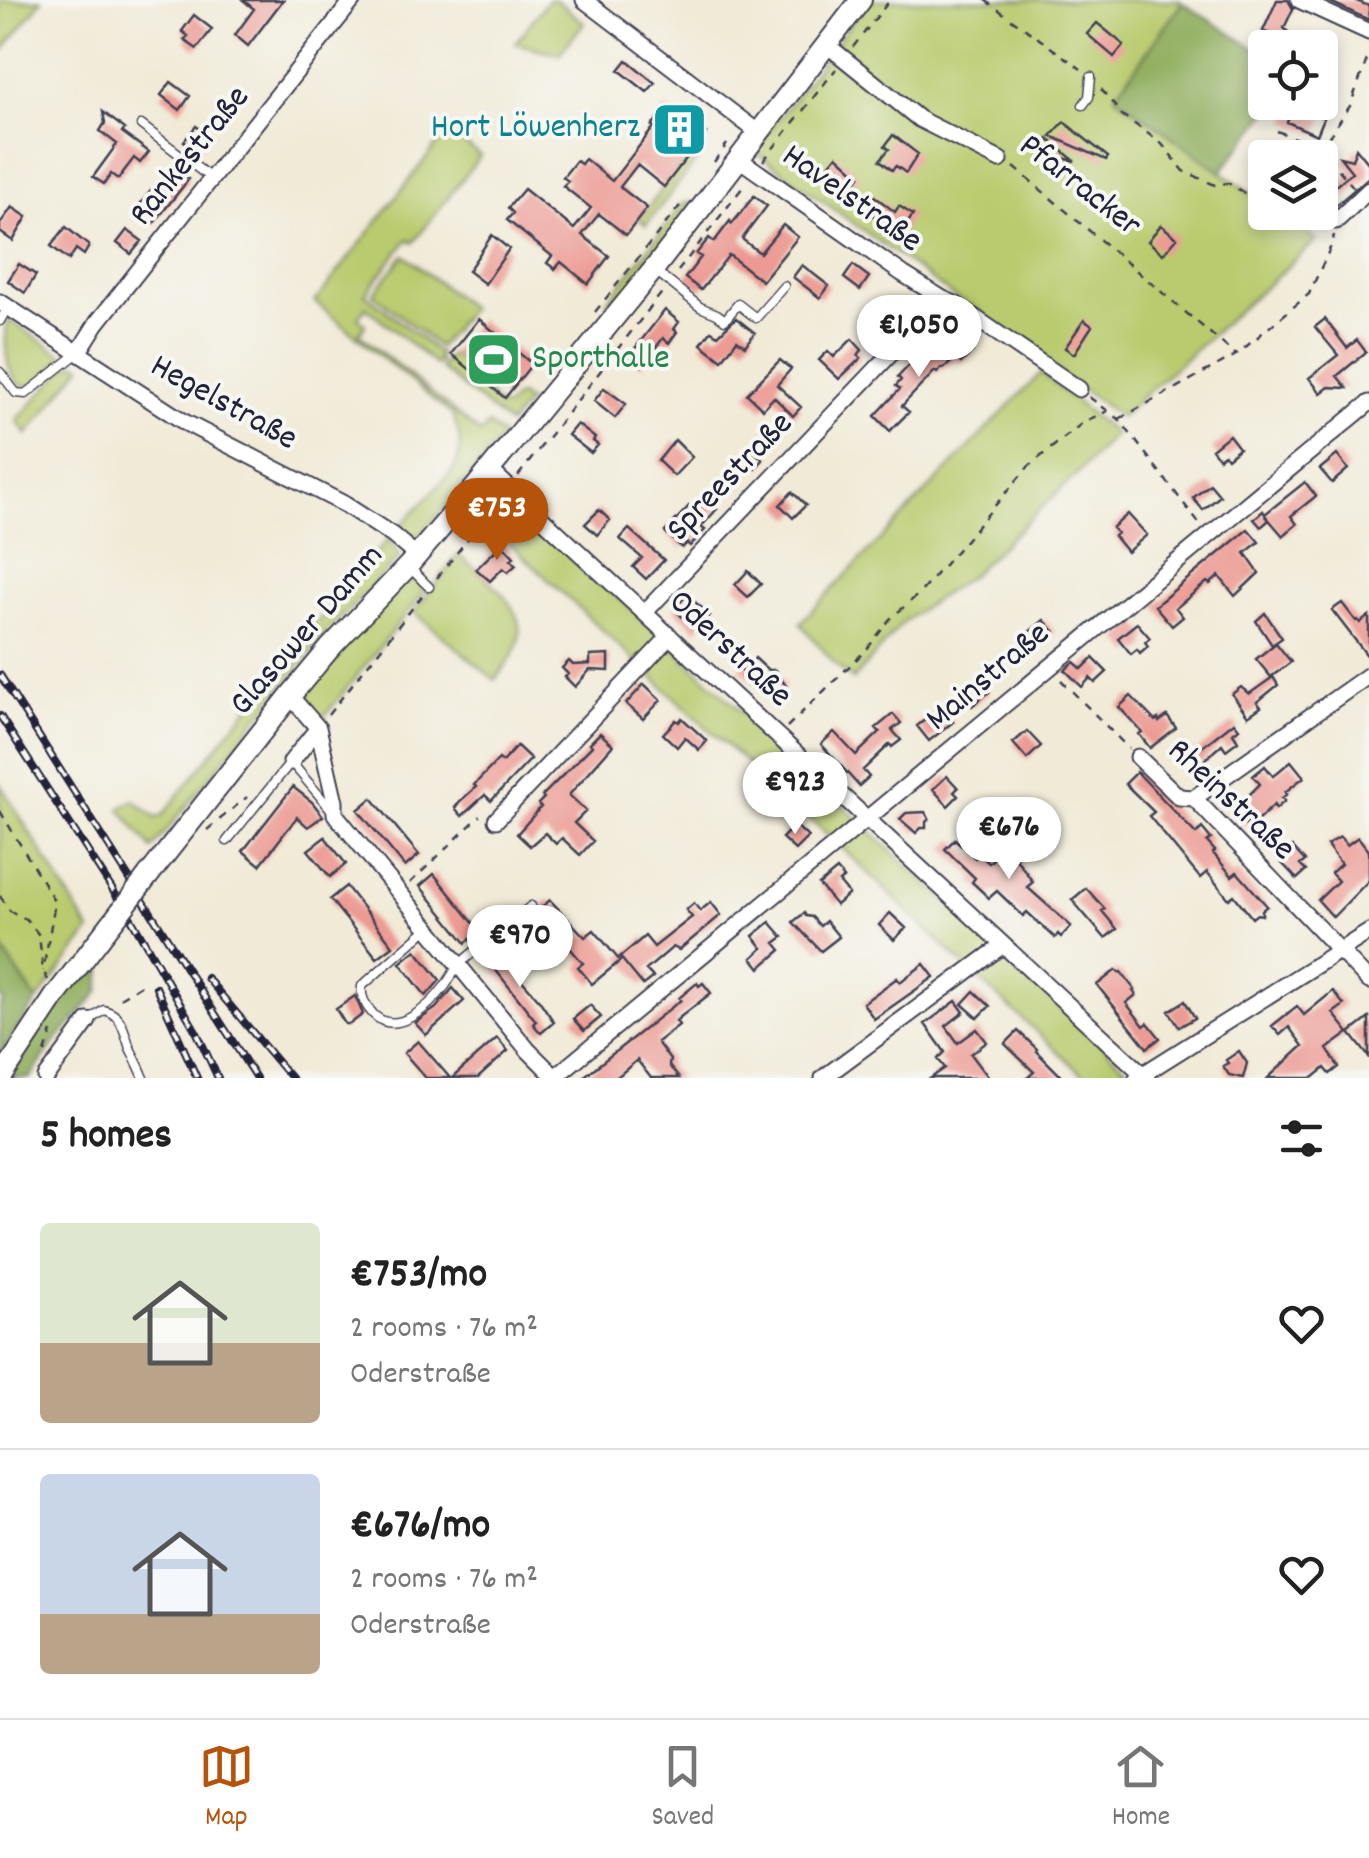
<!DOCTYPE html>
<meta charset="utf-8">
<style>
:root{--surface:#fff;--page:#f6f6f6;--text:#222;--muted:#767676;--line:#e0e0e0;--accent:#b45309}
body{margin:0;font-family:Dekko,sans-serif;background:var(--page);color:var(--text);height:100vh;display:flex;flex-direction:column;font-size:38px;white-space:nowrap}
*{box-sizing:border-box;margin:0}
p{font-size:32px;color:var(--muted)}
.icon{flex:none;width:55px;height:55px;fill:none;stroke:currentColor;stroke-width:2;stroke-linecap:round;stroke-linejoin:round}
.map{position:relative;height:1078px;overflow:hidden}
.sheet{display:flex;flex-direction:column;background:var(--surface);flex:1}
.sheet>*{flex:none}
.controls{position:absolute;left:1248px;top:30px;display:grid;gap:20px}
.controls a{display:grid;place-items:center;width:90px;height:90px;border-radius:10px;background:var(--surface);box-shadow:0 5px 15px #0003;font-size:50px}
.price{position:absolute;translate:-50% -85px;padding:0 22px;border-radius:35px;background:#fff;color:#222;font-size:32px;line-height:65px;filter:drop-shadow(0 2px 5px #0008)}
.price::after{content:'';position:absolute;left:50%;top:60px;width:30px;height:22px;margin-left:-15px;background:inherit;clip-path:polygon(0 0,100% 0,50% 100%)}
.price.current{background:var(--accent);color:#fff}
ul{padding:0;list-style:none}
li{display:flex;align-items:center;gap:30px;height:250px;padding:0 40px}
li+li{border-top:2px solid var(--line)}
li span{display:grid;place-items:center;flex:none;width:280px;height:200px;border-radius:10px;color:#555}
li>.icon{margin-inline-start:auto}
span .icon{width:120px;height:120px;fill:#fffc;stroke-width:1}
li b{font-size:42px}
h2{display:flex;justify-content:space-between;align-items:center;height:120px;padding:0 40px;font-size:42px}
.dock{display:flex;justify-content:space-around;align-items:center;height:140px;border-top:2px solid var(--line);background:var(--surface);font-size:28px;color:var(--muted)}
.dock a{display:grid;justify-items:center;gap:5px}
.dock .current{color:var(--accent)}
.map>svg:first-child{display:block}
.green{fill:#b9cb6e;stroke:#6e7654;stroke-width:2.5}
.forest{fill:#92af61;stroke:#5a684e;stroke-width:2.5}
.building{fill:#ec9a93}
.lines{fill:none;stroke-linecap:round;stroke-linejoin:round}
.service-casing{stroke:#414052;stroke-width:11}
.minor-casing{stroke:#414052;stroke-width:19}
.tertiary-casing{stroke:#414052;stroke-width:24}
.path{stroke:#414052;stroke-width:2.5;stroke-dasharray:8 8;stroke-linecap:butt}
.service{stroke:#fff;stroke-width:8}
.minor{stroke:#fff;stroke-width:15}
.tertiary{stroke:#fff;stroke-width:20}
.rail-casing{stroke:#22223b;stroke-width:8}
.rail{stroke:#f6f6f2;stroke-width:4;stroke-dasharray:11;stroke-linecap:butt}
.tertiary-bridge-casing{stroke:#414052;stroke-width:24;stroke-linecap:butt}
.tertiary-bridge{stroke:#fff;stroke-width:20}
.labels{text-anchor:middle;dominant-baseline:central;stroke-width:8;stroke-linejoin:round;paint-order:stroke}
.culture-label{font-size:35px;fill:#0d838f;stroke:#f6f6f2;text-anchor:end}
.street-label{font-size:35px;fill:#22223b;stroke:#f6f6f2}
.leisure-label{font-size:35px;fill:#27864d;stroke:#f6f6f2;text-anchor:start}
</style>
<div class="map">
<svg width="1369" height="1078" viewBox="0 0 1369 1078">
<rect width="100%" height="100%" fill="#f6f6f2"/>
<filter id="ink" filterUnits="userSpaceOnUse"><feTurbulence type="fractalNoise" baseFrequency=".01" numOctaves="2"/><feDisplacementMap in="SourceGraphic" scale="20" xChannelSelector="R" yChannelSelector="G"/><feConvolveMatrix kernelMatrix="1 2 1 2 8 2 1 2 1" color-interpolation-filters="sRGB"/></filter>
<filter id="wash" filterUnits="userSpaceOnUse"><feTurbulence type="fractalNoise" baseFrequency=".0048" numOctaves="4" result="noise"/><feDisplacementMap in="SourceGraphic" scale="40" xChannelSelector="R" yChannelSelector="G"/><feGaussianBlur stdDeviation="2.25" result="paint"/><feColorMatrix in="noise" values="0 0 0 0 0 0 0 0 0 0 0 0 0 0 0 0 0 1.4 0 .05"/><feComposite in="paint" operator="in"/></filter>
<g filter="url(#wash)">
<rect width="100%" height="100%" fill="#f1ead7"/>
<path class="green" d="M0 0H42L0 54Z
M548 0H556L584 23 559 54 515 43Z
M869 0H1179L1182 3 1115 96 1265 203V212L1279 213 1317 240 1120 417 754 151Z
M448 130 480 156 413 243 408 239 365 294 440 354 437 358 440 361 436 365 366 307 358 317 365 325 359 334 465 421 481 434 488 425 502 436 452 500 419 536 404 534 396 531 454 469C463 451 461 433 452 415L315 302Z
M689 155 696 161 646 225 639 219Z
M690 202 695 206 615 309 607 302 683 204Z
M404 255 470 308 439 347 373 294Z
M9 320 63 355C8 435 0 338 9 320Z
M451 354 494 389 489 396 501 407H507L514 398 519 396 528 402 509 425 440 368Z
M77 363 82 366 27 435 17 420 67 366Z
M1041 373 1115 434 1076 475 971 575 903 622 853 680 836 665 800 623Z
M505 492 1134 1075 1128 1078H1087L970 971 837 843 715 735 483 519Z
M389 538 400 557 326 633 152 849 120 809 134 800 156 818 162 816 316 623Z
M458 555C481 573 525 605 519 638 516 654 505 667 495 680L414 612Z
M410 576 422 586 423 593 320 722 312 711 308 689 355 631Z
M0 784 90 931 37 1001 0 946Z"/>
<path class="forest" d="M1182 3 1265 55V102L1275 103 1221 172 1115 96Z
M0 946 37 1001 0 1055V1006L4 1001 0 997Z
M104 952 99 992 51 1047 30 1078H7L53 1007Z"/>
<g id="blocks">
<path class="building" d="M243 0H283L248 46 235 35 254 9Z
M1277 0H1288L1293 9 1284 28 1298 42 1293 48H1287L1276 37 1263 31Z
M1326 0H1354L1369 6V20Z
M194 15 212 29 197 49 184 40 188 36 182 31Z
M1097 23 1124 45 1114 57 1087 34Z
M627 60 655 83 647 92 619 70Z
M171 82 190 96 180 110 161 95Z
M1295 102H1303V109L1324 118 1317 135 1287 122Z
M666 107 688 125 691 121 706 133 664 187 637 165 620 187 647 208 626 235 599 214 582 235 609 256 588 284 561 262 555 269 547 263 552 256 507 220 513 213 508 208 524 189 574 229 591 208 563 186 568 181 563 177 576 161 581 164 585 159 612 181 654 127 652 126Z
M103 112 125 129 122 132 149 152 140 163 134 158 118 179 111 174 104 184 93 177 117 144 100 131 105 123Z
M1064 122 1108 157 1106 160 1051 136Z
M196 126 208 135 196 151 184 141Z
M893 135 918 154 906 173 896 166 892 170 880 160 889 149 885 146Z
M1048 139 1075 161 1054 156 1050 160 1038 150Z
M1356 148 1369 164V177L1320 219V190L1326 194 1352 172 1340 157 1352 160Z
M837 155 860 176 853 185 828 166Z
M175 168 189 179 154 223 136 209 157 183 160 186Z
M873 195 895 212 899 206 913 215 900 234 863 209Z
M754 196 767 206 742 239 760 253 783 225 798 237 762 281 729 255 701 290 685 278 701 257 696 254 709 238 714 242 730 221 732 224Z
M12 207 27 217 13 241 0 232V224Z
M1161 225 1177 238 1163 254 1148 241Z
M66 227 89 246 84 255 76 249 69 260 51 246Z
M127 230 142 241 131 254 117 243Z
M492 235 509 249 485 284 468 271Z
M19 264 36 275 25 293 8 281Z
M802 265 829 286 820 298 793 277Z
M853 265 869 277 860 290 844 278Z
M885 304 899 317 887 329 873 316Z
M665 310 679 322 674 329 677 332 669 343 663 338 642 366 629 356Z
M736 318 755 333 745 346 737 340 722 360 701 344 711 331 718 335Z
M479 319 532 364 505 398 451 354Z
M1325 319 1347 348 1357 340 1366 352 1337 376 1347 388 1329 387 1321 393 1309 378 1338 355 1315 327Z
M1084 320 1092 326 1074 354 1065 348Z
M958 337 973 351 961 363 956 358 943 369 941 368 937 373 935 371 902 406 909 412 890 431 875 416 900 389 896 386 901 380 898 377 918 356 923 361 935 349 941 355Z
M852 339 862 350 858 355 861 358 839 379 819 360 828 351 834 357Z
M780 360 791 369 777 385 801 407 793 416 774 397 763 409 747 394Z
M604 388 626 404 615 418 594 401Z
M577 424 595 438 593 441 598 445 591 453 568 435Z
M1229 435 1239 448 1227 458 1224 454 1219 458 1212 449Z
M675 440 692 457 674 476 658 461Z
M751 448 763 460 751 473 738 461Z
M1337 455 1348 469 1332 483 1320 469Z
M1305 482 1316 496 1291 516 1297 524 1283 536 1265 515 1269 520 1261 527 1254 519 1263 511 1265 514Z
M1210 484 1220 496 1203 510 1193 498Z
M792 492 806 505 793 518 780 505Z
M705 500 717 509 701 527 705 530 690 546 687 543 682 548 665 532 689 506 694 511Z
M599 510 610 520 597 535 585 524Z
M1128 514 1147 535 1127 552 1114 536 1117 533 1112 528Z
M629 529 664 560 646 579 633 567 642 558 620 539Z
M1248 529 1259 542 1245 553 1259 573 1235 596 1219 576 1210 584 1207 582 1176 608 1183 617 1172 626 1155 606Z
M502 544 514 557 511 560 516 565 508 572 503 568 490 581 476 569Z
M748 571 761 584 748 597 735 585Z
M687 595 710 615 696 630 674 609Z
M1342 603 1356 621 1358 620 1360 623 1369 616V658L1332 610Z
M1265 613 1282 638 1272 645 1256 621Z
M1044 620 1055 632 1038 646 1028 633Z
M1137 623 1150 638 1145 642 1148 646 1140 653 1137 649 1131 654 1118 638Z
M1276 643 1291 662 1271 677 1256 659Z
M609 655V671L590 670 575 687 565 677 568 674 562 668 569 661 573 665 590 664V656Z
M755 658 768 670H775L786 686 773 700 739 668 747 659 751 663Z
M1093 658 1107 672 1095 683 1090 678 1082 687 1065 670 1074 662 1082 669Z
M1273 677 1278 685 1257 702 1261 707 1248 716 1232 694 1241 687 1249 694Z
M980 680 989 692 972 706 962 694Z
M644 684 661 700 643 719 626 704Z
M1131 696 1155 721 1158 719 1159 722 1167 716 1176 728 1150 748 1139 734 1142 732 1119 707Z
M939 709 953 722 929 741 917 726Z
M893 714 901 723 892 730 901 740 892 747 890 744 863 770 869 777 859 786 821 744 834 732 856 755 880 732 876 728Z
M682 718 707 741 699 750 685 737 677 747 663 734 676 720 679 722Z
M1234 722 1239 728 1233 733 1238 741 1226 750 1222 744 1200 764 1192 755Z
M1027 731 1041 746 1027 759 1013 743Z
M600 733 613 745 569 795 586 811 574 823 593 841 580 855 562 838 556 844 545 833 530 846 517 834 541 807 538 804 544 798 542 796 592 746 590 743Z
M517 746 531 759 491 801 485 795 462 816 455 808 459 802 476 787 474 785 499 759 502 762Z
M1291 761 1304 777 1285 792 1287 794 1282 798 1285 801 1276 809 1274 805 1256 822 1252 818 1245 825 1232 812 1260 784 1253 776 1265 766 1273 776Z
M1137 772 1196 834 1202 828 1211 839 1207 842 1215 851 1213 853 1232 876 1237 872 1267 906 1262 910V915L1257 914 1252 918 1234 895 1229 899 1207 872 1200 878 1149 816 1154 812 1125 784Z
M947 776 958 788 954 792 958 796 948 806 933 789Z
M293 787 312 802 323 816 308 827 297 817 260 865 243 851Z
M372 798 419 855 405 867 358 810Z
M925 812 929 819 926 822V828H921L916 833 900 819 906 813Z
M795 825 808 837 795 850 782 838Z
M1019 832 1029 847 1015 857 1033 882 1027 887 1071 926 1061 937 1058 934 1055 938 1027 912 1023 916 997 891 989 898 972 882 975 878 945 849 955 839 975 858 979 854 989 863 1006 845 1004 843Z
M325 837 346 864 330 877 308 850Z
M1340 837 1347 845 1358 837 1369 851V880L1333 917 1318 900 1338 881 1331 873 1341 864 1327 845Z
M1292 847 1305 861 1300 865 1306 871 1297 879 1279 860Z
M837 870 844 878 839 882 849 894 836 905 819 885Z
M434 874 483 935 473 943 470 939 466 943 420 886Z
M346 886 393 946 377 958 330 899Z
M1086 888 1105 909 1102 911 1117 929 1105 938 1072 900Z
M550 900 585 937 594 930 620 961 592 984 578 967 583 963 563 940 568 936 542 907Z
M711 902 721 915 679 950 673 947 646 970 653 977 643 985 620 957 645 936 654 947 692 917 686 910 694 903 700 911Z
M804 913 806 916 812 917 820 926 826 921 839 937 821 951 793 922Z
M890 913 906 928 894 940 879 925Z
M770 922 783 937 775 943 781 950 760 968 752 958 763 948 753 936Z
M492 946 539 1000 554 1022 541 1033 533 1024 536 1021 483 954Z
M416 950 440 980 426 996 400 963Z
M924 964 934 977 874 1019 863 1003 897 978 900 982Z
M1116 970 1119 973 1121 972 1135 990 1133 991 1136 995 1126 1003 1144 1026 1148 1023 1160 1038 1147 1048 1097 985Z
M697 983 699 986 703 983 711 993 679 1018 676 1021 679 1025 657 1042 670 1060 669 1066 679 1078H651L637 1060 616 1078H582L681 1000 679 998Z
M453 988 464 1001 426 1035 415 1023 436 1008Z
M974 991 990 1006 978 1018 962 1004Z
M1333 991 1344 1005 1333 1013 1349 1033 1327 1049 1339 1067 1330 1074 1325 1068 1313 1078H1268L1303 1046 1289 1027 1280 1035 1272 1026 1297 1006 1304 1015Z
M355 996 363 1014 350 1024H345L336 1009Z
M956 1001 964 1012 946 1026 958 1043 977 1029 987 1042 971 1054 989 1078H931L945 1068 938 1059 945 1052 925 1024Z
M1185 1001 1195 1018 1179 1027 1169 1011Z
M590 1005 601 1017 584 1031 573 1019Z
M1369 1018V1057L1350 1033Z
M1018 1031 1037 1049 1036 1051 1063 1078H1027L1034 1072 1005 1044Z
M497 1038 508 1051 478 1078H452Z
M418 1041 450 1078H426L404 1053Z
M1239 1051 1247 1063 1243 1078 1229 1075 1223 1066 1228 1063 1226 1060Z"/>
</g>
</g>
<g filter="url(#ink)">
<use href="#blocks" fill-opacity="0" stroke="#414052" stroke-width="2.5"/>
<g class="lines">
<defs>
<path id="service" d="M1083 105 1089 97 1091 77
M141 125 212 179
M657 272 700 307 717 314 725 320 738 304 756 318 784 286
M0 321 8 307
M0 372 16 393 26 394 78 353
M408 566 429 587
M227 841 291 762 335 814
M428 928 362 986C360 996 365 1005 373 1014 396 1038 430 1006 445 986 451 978 455 968 463 961 485 942 508 924 531 906
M88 1021 104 1010C123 1015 124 1032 130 1048 135 1058 140 1068 144 1078"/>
<path id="minor" d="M584 0 759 133
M1299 0 1369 32
M827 45 919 119 1000 160
M739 159 903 274 943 299 955 304 1079 389
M1336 221 1369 190
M0 302 186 423 344 504 392 535 417 556
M78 353 97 323 353 0
M490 470 1147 1078
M645 612 943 299
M290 696 318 728 335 802V814L528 1050 556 1078
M1138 757 1179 797 1194 798 1369 981
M291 762 318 728
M1194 798 1369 675
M496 820 670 636
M555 1077 1369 403
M46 1078 88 1021
M823 1078 1003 945
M1137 1078 1369 932"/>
<path id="tertiary" d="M148 876 290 696 330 648 408 566 474 489 654 269 861 0
M1 1078 56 995 97 942"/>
</defs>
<use href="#service" class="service-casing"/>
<use href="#minor" class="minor-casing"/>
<use href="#tertiary" class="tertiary-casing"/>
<path class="path" d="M985 0 1081 69
M853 47 890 0
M1101 89 1122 115 1161 143 1184 171 1215 185 1228 183 1265 206
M1277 131 1320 148
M763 161 836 69
M714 162 727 144
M1014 167 1236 355
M1354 188 1321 148 1350 106 1369 54
M1273 212 1295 230 1323 223
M678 271 746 183
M595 312 683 202
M1089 397 1119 419 1201 526
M1119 419 1236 355 1309 294 1332 244 1334 235
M518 476 664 290
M437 578 500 498
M1061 680 1129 749
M328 715 422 596
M787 727 867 649 890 619 920 593 1029 466 1085 421 1108 411
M0 811 55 902 43 971
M207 830 247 797
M410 883 480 816
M0 896 10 911 26 919 39 935 43 971 48 980
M120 998 147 981
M45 1053 52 1032"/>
<use href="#service" class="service"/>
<use href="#minor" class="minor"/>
<use href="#tertiary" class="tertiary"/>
<defs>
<path id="rail" d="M0 675 256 1078
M0 716 132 920 197 1033 218 1078
M207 978 291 1078
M156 987 197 1078"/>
</defs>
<use href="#rail" class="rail-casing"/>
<use href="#rail" class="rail"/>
<defs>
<path id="tertiary-bridge" d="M97 942 148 876"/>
</defs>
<use href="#tertiary-bridge" class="tertiary-bridge-casing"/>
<use href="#tertiary-bridge" class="tertiary-bridge"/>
</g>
</g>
<defs>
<symbol id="building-square" viewBox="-11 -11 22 22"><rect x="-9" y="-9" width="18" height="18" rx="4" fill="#0f9aa8" stroke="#f6f6f2"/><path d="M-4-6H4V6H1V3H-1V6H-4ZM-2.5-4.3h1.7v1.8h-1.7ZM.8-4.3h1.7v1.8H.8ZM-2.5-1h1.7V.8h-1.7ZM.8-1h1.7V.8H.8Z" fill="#fff"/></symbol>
<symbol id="stadium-square" viewBox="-11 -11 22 22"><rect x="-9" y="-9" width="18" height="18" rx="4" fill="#2e9e5b" stroke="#f6f6f2"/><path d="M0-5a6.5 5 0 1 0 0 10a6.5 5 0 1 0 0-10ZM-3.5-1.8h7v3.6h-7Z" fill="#fff"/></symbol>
</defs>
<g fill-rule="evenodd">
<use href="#building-square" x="648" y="98" width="63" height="63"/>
<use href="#stadium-square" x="462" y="328" width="63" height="63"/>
</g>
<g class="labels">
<g class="culture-label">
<text x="640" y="129">Hort Löwenherz</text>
</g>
<g class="street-label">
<text transform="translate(191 157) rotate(-51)">Rankestraße</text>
<text transform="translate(1079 187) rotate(38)">Pfarracker</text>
<text transform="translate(851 200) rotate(35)">Havelstraße</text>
<text transform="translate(223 404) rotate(29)">Hegelstraße</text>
<text transform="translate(731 478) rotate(-46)">Spreestraße</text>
<text transform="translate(308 631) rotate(-49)">Glasower Damm</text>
<text transform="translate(729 650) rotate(43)">Oderstraße</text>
<text transform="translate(989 678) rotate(-40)">Mainstraße</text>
<text transform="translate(1230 801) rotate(43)">Rheinstraße</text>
</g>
<g class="leisure-label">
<text x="532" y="360">Sporthalle</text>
</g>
</g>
</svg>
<div class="controls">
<a><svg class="icon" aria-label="locate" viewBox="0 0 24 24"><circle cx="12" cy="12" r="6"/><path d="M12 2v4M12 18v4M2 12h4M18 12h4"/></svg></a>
<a><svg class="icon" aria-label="layers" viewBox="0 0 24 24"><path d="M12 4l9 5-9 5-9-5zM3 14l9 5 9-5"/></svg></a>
</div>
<b class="price" style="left:919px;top:380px">€1,050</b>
<b class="price current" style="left:497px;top:563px">€753</b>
<b class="price" style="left:795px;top:837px">€923</b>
<b class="price" style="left:1009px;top:882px">€676</b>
<b class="price" style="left:520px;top:990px">€970</b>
</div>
<section class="sheet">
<h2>5 homes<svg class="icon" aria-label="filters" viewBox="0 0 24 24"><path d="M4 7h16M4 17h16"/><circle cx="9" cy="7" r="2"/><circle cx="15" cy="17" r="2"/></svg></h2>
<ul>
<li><span style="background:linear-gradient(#dfe7d0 60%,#b9a48a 0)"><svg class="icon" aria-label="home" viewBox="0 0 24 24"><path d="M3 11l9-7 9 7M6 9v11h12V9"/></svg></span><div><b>€753/mo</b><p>2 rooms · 76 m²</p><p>Oderstraße</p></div><svg class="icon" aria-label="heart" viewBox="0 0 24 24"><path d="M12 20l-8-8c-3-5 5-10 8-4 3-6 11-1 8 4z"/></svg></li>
<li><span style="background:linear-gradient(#c9d6e8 70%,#b9a48a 0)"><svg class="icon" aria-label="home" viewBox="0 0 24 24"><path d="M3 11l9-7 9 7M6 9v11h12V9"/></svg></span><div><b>€676/mo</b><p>2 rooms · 76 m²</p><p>Oderstraße</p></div><svg class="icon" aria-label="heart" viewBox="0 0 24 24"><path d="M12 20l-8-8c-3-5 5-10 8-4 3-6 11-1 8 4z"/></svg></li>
</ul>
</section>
<nav class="dock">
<a class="current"><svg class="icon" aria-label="map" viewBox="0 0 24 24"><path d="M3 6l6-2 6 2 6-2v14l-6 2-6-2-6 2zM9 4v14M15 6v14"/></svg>Map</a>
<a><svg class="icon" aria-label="saved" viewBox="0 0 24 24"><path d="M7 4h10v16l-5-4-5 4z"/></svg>Saved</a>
<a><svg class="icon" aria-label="home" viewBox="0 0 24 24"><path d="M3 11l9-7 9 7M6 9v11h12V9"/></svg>Home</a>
</nav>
